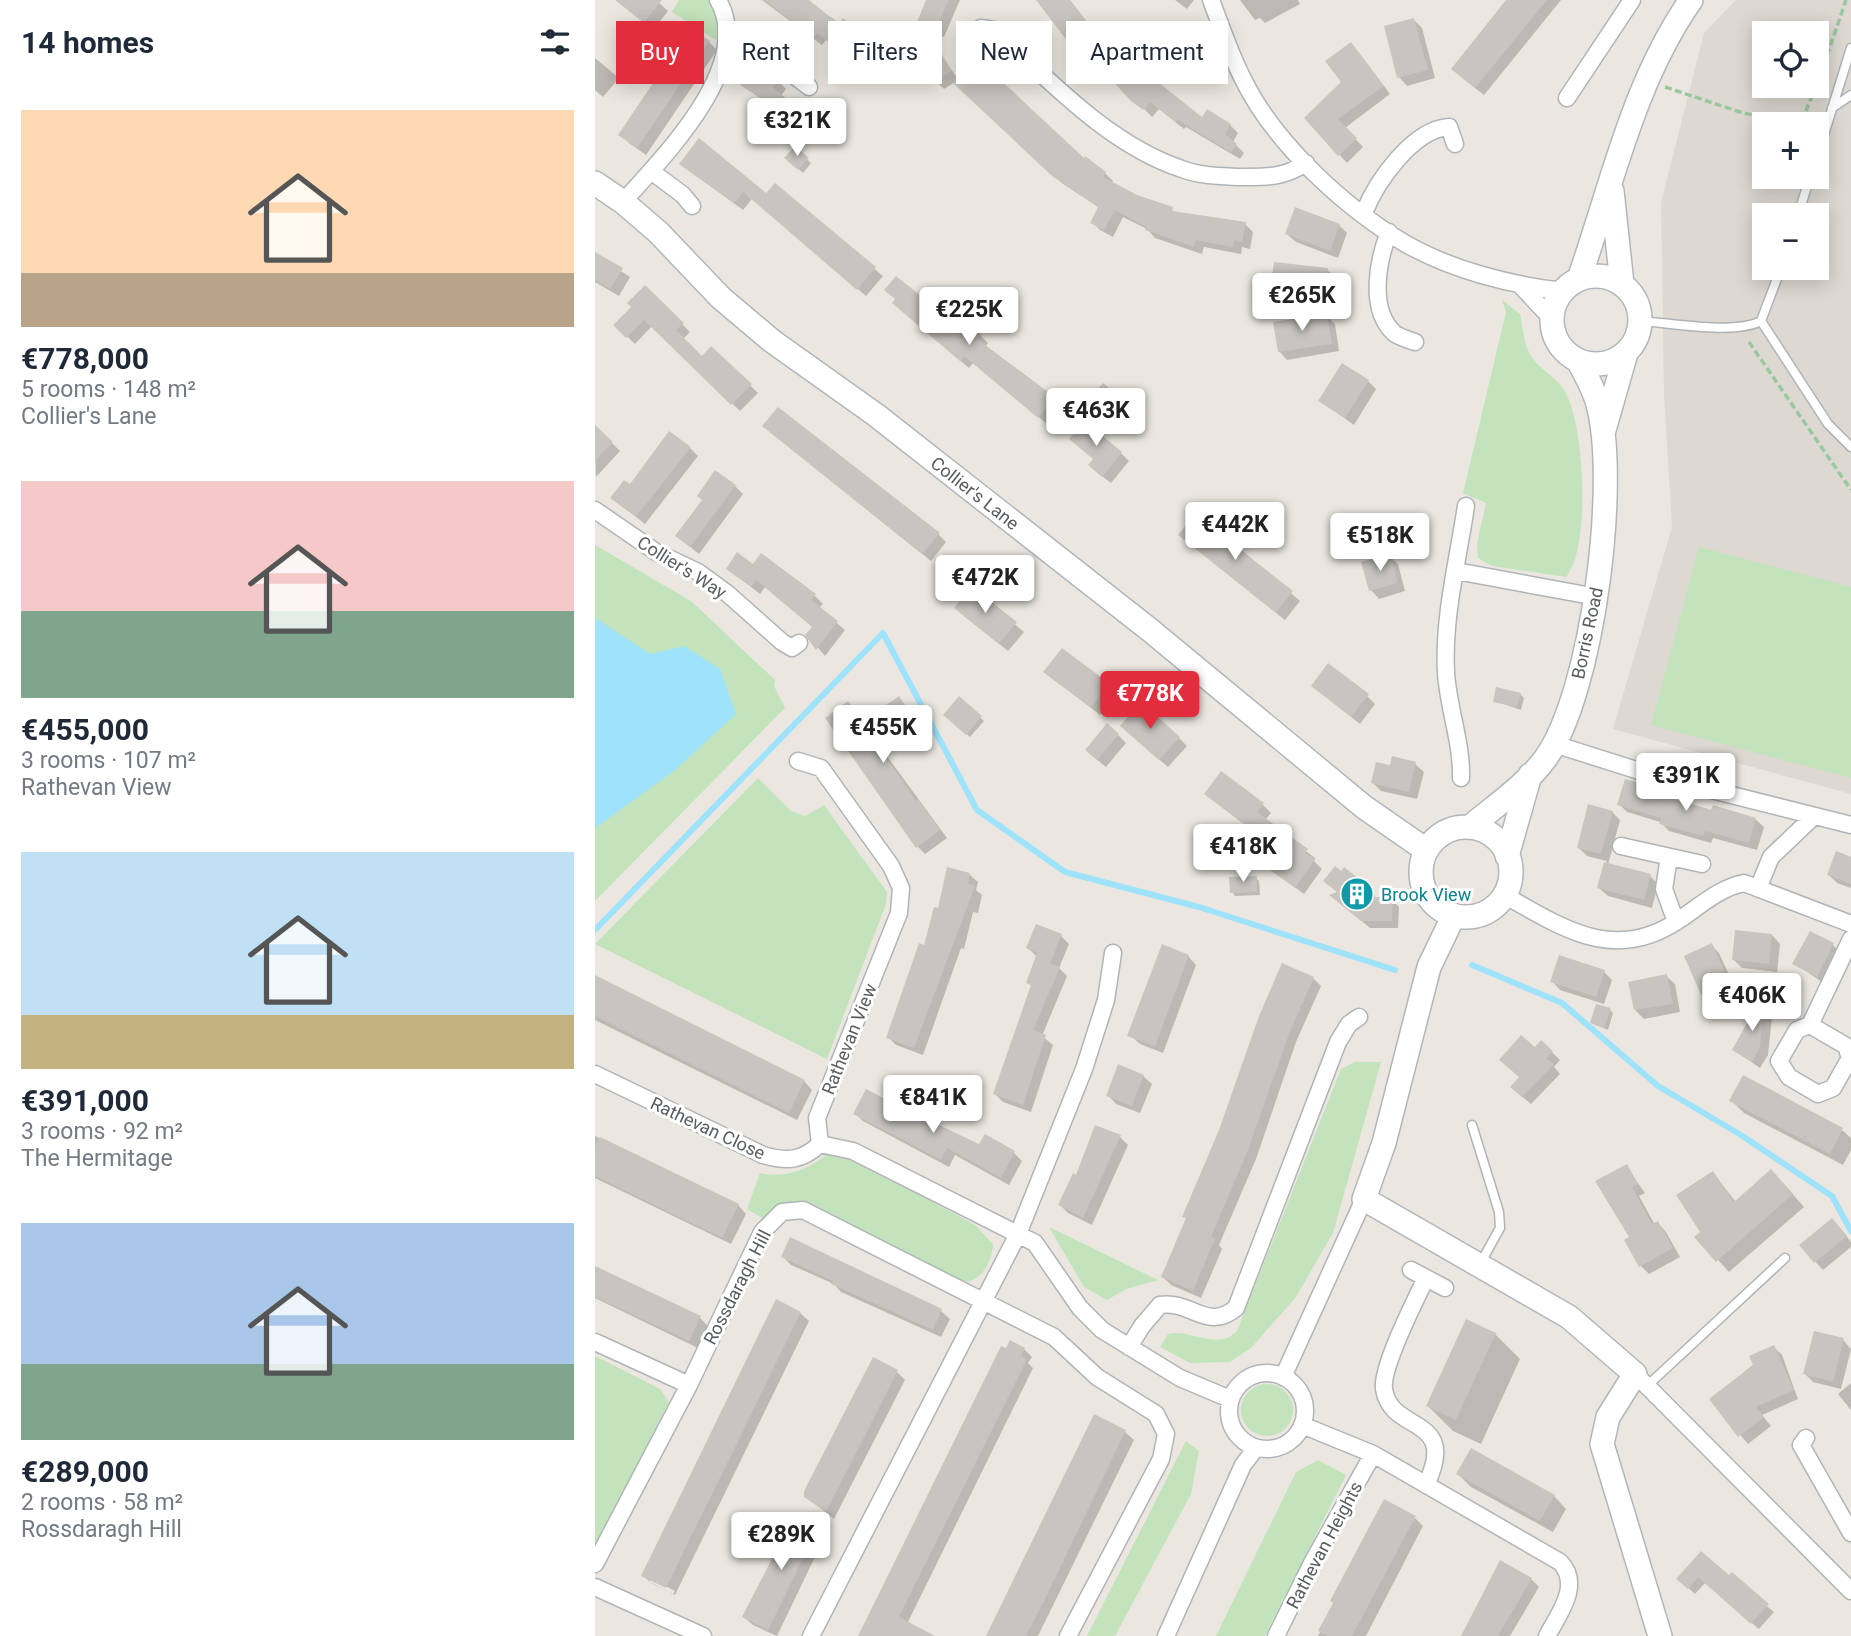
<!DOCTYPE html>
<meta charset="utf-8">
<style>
:root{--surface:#fff;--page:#f6f6f7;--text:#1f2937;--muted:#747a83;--accent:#e32d3c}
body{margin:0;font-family:Roboto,sans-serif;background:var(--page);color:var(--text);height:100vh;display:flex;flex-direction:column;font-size:26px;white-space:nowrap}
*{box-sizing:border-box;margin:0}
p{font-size:23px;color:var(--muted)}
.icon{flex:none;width:38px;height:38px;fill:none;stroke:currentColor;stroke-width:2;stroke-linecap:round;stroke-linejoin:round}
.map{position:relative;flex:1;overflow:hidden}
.side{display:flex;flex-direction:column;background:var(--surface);width:595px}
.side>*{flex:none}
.guide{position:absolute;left:21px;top:21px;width:665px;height:63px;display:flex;gap:14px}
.fabs{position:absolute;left:1157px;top:21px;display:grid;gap:14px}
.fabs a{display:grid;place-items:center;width:77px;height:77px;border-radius:0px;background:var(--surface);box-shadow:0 4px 18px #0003;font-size:35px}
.price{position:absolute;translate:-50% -60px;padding:0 16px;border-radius:7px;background:#fff;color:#222;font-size:23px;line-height:46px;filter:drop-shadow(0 2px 4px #0008)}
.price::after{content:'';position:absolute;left:50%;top:42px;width:21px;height:16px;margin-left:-10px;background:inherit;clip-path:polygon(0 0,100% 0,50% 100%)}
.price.active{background:var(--accent);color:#fff}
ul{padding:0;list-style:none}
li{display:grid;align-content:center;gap:14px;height:371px;padding:0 21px}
li span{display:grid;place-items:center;height:217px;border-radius:0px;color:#555}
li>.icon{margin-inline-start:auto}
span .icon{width:126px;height:126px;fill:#fffc;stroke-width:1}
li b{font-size:30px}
h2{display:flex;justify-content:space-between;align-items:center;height:84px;padding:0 21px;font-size:30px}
.chip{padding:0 24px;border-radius:0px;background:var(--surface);box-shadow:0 4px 18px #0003;font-size:24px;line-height:63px}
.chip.active{background:var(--accent);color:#fff}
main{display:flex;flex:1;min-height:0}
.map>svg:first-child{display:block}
.education{fill:#ddd8d1;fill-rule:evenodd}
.green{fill:#c2e3bc}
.water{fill:#9fe2fc}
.shadow{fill:#0003;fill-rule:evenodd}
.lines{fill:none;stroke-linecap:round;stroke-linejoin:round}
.stream{stroke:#9fe2fc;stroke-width:6}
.building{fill:#c8c4bf}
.lane-casing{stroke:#b0b4b7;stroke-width:11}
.street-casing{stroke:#b0b4b7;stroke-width:19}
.secondary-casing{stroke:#b1b6ba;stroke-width:26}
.path{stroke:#99c89e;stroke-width:3.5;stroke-dasharray:7 3.5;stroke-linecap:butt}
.lane{stroke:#fff;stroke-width:8}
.street{stroke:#fff;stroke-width:16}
.secondary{stroke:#fff;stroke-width:23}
.labels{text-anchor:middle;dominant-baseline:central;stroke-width:6;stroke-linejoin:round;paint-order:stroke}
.street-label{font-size:18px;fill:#585d60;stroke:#fff}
.culture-label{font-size:18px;fill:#0d838f;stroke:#fff;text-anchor:start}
</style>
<main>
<section class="side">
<h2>14 homes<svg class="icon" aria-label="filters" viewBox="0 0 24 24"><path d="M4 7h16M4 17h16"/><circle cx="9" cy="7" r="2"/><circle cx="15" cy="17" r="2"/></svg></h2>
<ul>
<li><span style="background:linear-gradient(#ffd9b3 75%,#b9a48a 0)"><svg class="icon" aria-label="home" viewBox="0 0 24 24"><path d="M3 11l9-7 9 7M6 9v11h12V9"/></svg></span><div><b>€778,000</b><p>5 rooms · 148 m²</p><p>Collier's Lane</p></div></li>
<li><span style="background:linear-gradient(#f6c9c9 60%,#7fa58c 0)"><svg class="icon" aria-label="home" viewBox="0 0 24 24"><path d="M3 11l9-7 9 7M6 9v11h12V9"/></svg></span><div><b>€455,000</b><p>3 rooms · 107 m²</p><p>Rathevan View</p></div></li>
<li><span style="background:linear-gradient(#bfe0f5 75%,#c2b280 0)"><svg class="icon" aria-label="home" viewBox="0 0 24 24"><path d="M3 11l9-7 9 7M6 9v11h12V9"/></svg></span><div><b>€391,000</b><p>3 rooms · 92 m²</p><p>The Hermitage</p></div></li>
<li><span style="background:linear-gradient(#a9c7e8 65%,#7fa58c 0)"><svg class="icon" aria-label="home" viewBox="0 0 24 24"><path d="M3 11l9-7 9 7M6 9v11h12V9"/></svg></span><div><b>€289,000</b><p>2 rooms · 58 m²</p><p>Rossdaragh Hill</p></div></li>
</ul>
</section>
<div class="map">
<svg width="1256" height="1636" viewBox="0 0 1256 1636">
<rect width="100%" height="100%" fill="#ebe7e0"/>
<path class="education" d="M1141 0H1256V794L1018 729 1077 527 1069 395 1066 203 1109 33ZM1169 33H1222V86H1169ZM1169 124H1222V177H1169ZM1169 215H1222V268H1169Z"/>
<path class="green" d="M84 0H113C121 12 128 27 121 40L77 12Z
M907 300 925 314C928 329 929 348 939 360 948 371 962 378 969 390 990 422 996 549 971 577L897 566 883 558 882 544 891 503 868 493 911 312Z
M0 545 96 601 180 680 179 686 190 708 0 901Z
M1104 547 1256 587V778L1056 725Z
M163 778 196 811 210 816 229 805 292 892 291 904 232 1059 0 944Z
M760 1062H786L738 1233 701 1297 656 1348 635 1362 595 1363 565 1347 573 1334C596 1328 622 1352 642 1331L746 1069Z
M234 1152 255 1157 380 1225 398 1244C398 1257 389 1278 374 1281 368 1282 358 1278 351 1276L219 1206C200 1204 183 1207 169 1219L152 1209 165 1173C191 1179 216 1169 234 1152Z
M454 1227 563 1280 531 1289 512 1300 489 1287Z
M0 1356 65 1389 74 1402 0 1547Z
M646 1410a26 26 0 1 1 52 0a26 26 0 1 1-52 0Z
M591 1441 604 1451 596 1494 520 1636H492Z
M723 1460 751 1475 670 1636H621L701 1472Z"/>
<path class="water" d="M0 618 55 654 89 646 125 669 141 714 79 771 0 828Z"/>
<path class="shadow" d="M26 0H61L73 11 58 30Z
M167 0H210L282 48 267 67 231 40 227 45Z
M333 0H365L349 37 332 30 324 21Z
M443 0H475L506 40 608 119 635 125 643 133 638 142 649 153 645 159 591 127 589 129 564 109 557 117 487 45 482 49 474 41Z
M580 0H599L592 9Z
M645 0H703L705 4 670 23 665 18 660 20Z
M913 0H966L889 95 866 77Z
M819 20 827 28 840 78 812 86 804 77Z
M114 42 122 50 51 155 34 143 26 135Z
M339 45 363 79 489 161 491 159 510 173 518 181 517 184 582 213 650 224 658 232 655 249 647 247 646 254 609 247 607 254 560 238 552 229 528 217 518 237 505 230 497 222 505 208 468 184 360 82 349 89 341 81Z
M764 53 795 94 750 128 768 147 752 163 711 118 748 82Z
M0 58 24 78 8 97 0 90Z
M183 81 191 89 185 97 218 124 203 143 170 115 177 106 148 85Z
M200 148 216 163 208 173 192 158Z
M95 171 171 195 180 185 288 276 271 296 157 199 148 210Z
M744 225 752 233 743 258 701 242 692 234Z
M0 254 35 277 24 296 0 282Z
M732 270 741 278 738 305 685 299 677 291Z
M50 287 95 332 88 339 107 358 116 348 163 393 145 411 57 326 40 344 20 325 37 308Z
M302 300 385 335 393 343 390 347 467 407 452 424 378 363 374 368 307 311Z
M732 316 740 324 744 351 692 360 684 351Z
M773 381 781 389 759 425 725 401Z
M509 385 523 397 508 414 495 402Z
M7 433 25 451 1 477 0 441Z
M178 434 343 534 351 542 336 561Z
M95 448 103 456 50 524 18 498Z
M526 453 534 461 516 483 503 473Z
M140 486 148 494 104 554 82 536Z
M593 542 643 547 705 601 690 620Z
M167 555 220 596 228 604 224 608 250 630 230 656 212 635 218 627 170 587 165 594 133 569 158 566Z
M794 556 803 564 810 591 784 599 776 590Z
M377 588 429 632 413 651 369 616Z
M467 650 521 693 505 715 451 672Z
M718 686 772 696 780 704 765 724Z
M925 694 929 698 926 710 900 701Z
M304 698 323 722 286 748 352 838 330 854 322 846 253 704 269 723Z
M364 699 389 721 375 737 350 715Z
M535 734 584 738 592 746 573 767Z
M523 735 531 743 511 767 500 758Z
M820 764 829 772 822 799 786 791 778 783 797 767Z
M611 794 668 805 676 813 670 820 720 858 719 861 727 869 709 894 673 867 683 854 672 842Z
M1073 794 1080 801 1117 812 1160 819 1169 827 1162 850 1118 838 1116 843 1074 831 1065 822 1032 812 1024 804Z
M1017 812 1025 820 1013 865 1055 876 1063 884 1057 908 1013 896 1004 888 1012 861 992 856 984 848Z
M1242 854 1256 859V888L1242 883 1234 875Z
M749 869 780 896 778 899 797 900 804 907 803 928H775L744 902Z
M374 874 383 882 381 890 387 895 383 913 378 912 369 949 366 948 328 1055 301 1045 293 1037 345 910Z
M661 878 664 881 665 895 640 896 637 892Z
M442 926 466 936 474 944 464 968 472 976 447 1036 458 1045 436 1112 408 1102 400 1094 437 987 433 982 441 956 433 948Z
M1177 935 1185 944 1182 972 1147 968 1139 960Z
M1116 945 1124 953 1141 990 1116 1002 1108 994Z
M1238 945 1246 953 1230 984 1200 964Z
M593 956 601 965 568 1053 545 1044 536 1036Z
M1009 972 1017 980 1009 1004 965 990 957 981Z
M1071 976 1080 984 1085 1012 1049 1019 1041 1011 1035 983Z
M0 977 209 1081 217 1090 202 1120 0 1020Z
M718 978 726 986 701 1042 661 1159 624 1245 627 1249 606 1298 576 1285 568 1277 592 1220 589 1216Z
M1172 992 1179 999 1173 1055 1165 1068 1139 1050Z
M1015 1010 1018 1013 1013 1030 997 1023Z
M940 1050 957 1052 965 1060 959 1067 965 1074 936 1104 925 1095Z
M548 1076 557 1084 545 1113 521 1104 513 1095Z
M1148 1077 1247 1130 1256 1138V1150L1248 1165 1149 1113 1136 1100Z
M297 1104 306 1113 304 1116 385 1146 419 1153 427 1161 414 1185 360 1155 354 1167 268 1121 260 1113Z
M0 1136 143 1205 151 1214 136 1244 0 1178Z
M525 1137 533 1145 497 1225 473 1213 465 1205 482 1177Z
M1031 1166 1050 1193 1044 1196 1060 1225 1063 1223 1071 1232 1085 1257 1054 1274 1046 1266 1037 1238Z
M1118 1173 1141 1202 1188 1183 1209 1207 1134 1272 1102 1237 1107 1232Z
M1245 1228 1256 1242V1247L1228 1270 1206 1246Z
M196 1239 346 1311 355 1319 346 1337 246 1292 239 1284 196 1265 188 1257Z
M0 1268 105 1318 113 1326 103 1348 0 1298Z
M182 1301 205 1313 214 1321 80 1595 56 1583 48 1575ZM55 1578 80 1591 78 1594 55 1582Z
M900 1334 925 1359 886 1444 858 1431 833 1406Z
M1248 1340 1256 1349 1246 1389 1218 1382 1210 1374Z
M1179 1347 1187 1355 1203 1399 1167 1415 1176 1426 1153 1444 1116 1400Z
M429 1349 437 1357 433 1363 438 1368 312 1624 336 1636H264Z
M279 1359 302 1372 310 1380 239 1519 209 1495Z
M1256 1383V1410L1243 1394Z
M500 1417 530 1432 539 1440 443 1636H393Z
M863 1474 959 1496 971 1509 958 1532 876 1487Z
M820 1518 828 1526 771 1636H723L740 1604Z
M223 1526 231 1534 182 1636 158 1625 149 1617Z
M1106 1553 1179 1612 1164 1629 1110 1583 1100 1594 1090 1585Z
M936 1579 944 1587 915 1636H869Z"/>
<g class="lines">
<path class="stream" d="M0 930 288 633 382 810 470 872 604 907 800 970
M877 965 967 1003 1063 1086 1146 1135 1237 1196 1256 1231"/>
</g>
<path class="building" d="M20 0H67L49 23Z
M169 0H214L244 24 248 18 275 39 258 61 222 33 219 38Z
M331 0H354L340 30 322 22Z
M441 0H475L505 39 511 33 539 63 607 117 612 109 636 124 630 134 642 144 636 152 582 120 581 122 555 102 548 110 536 101 478 38 473 42Z
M911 0H952L880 88 856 69Z
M819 18 833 70 802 78 789 26Z
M91 25 115 41 42 148 23 135 85 43 81 40Z
M756 42 789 86 743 119 762 138 743 156 709 118 746 82 730 61Z
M340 43 357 71 339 82 322 54Z
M381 57 489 158 490 156 511 172 508 177 542 195 578 207 577 211 651 222 647 242 639 240 638 247 601 240 599 247 550 230 551 227 520 210 509 230 495 223 503 207 457 176 358 83Z
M158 65 184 79 178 88 211 114 194 136 168 115 176 105 145 85Z
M104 138 171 193 180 183 281 267 262 290 148 192 139 203 102 177 84 164Z
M200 146 214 158 203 170 189 158Z
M700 207 745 224 735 251 690 234Z
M0 252 28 268 15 289 0 280Z
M679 262 733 268 730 298 675 292Z
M301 276 353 317 358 311 386 334 382 339 460 397 443 418 369 356 365 361 297 303 300 299 289 290Z
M50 285 89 323 81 330 107 356 116 346 157 384 136 405 49 320 31 338 18 325 36 307 32 303Z
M732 314 737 344 683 352 678 322Z
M747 363 774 380 750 418 723 401Z
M508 383 520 393 504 412 492 402Z
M183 407 345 533 327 554 167 426Z
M490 421 527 452 507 477 493 465 498 459 474 439Z
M0 425 18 442 0 461Z
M74 431 96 447 41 517 15 498 29 480 35 484Z
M120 470 141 485 95 547 80 536 107 500 102 496Z
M603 511 644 546 643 548 698 591 681 613 583 535Z
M142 552 158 564 166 553 221 594 216 600 243 621 221 650 210 635 217 627 161 580 156 587 131 569Z
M795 554 803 583 774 591 766 562Z
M376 586 422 622 404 644 359 608Z
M467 648 514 683 496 708 448 672Z
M733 663 774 694 756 717 716 686Z
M901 687 926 693 922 707 898 702Z
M304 696 316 714 279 740 321 801 323 799 345 830 321 848 230 718 253 701 268 721Z
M364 696 387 716 371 735 348 715Z
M546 702 585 737 564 760 525 726Z
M512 723 524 734 502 760 490 750Z
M797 756 821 762 814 792 776 783 781 762 795 765Z
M626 771 669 803 662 812 713 849 710 853 720 859 700 888 671 867 681 853 669 844 671 841 609 794Z
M1030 779 1074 792 1072 797 1094 803 1116 810 1118 805 1161 818 1154 843 1110 831 1108 836 1064 824 1066 818 1022 805Z
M993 804 1018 811 1006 854 982 848Z
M1241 851 1256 857V884L1232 875Z
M1009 862 1056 874 1049 900 1002 888Z
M740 866 746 871 749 867 774 887 766 896 798 898 797 921H766L734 895 742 892 728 881Z
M352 867 375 873 373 884 380 886 319 1048 291 1038 324 943 329 945 339 907 343 908Z
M662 876V892L635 893 634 877Z
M441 924 467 934 455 963 465 967 438 1030 451 1035 428 1105 398 1094 436 985 431 983 442 953 431 948Z
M1140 930 1177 934 1174 964 1137 960Z
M1215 931 1239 943 1222 977 1197 964Z
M1117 943 1134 982 1106 995 1089 956Z
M567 944 594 955 560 1046 532 1036Z
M964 955 1010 970 1001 997 955 982Z
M687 963 719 977 694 1034 653 1150 616 1237 620 1239 598 1291 566 1277 591 1218 587 1217 624 1130 664 1016Z
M1072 974 1078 1004 1039 1010 1033 982Z
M0 975 210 1080 194 1113 0 1016Z
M1171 989 1165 1047 1157 1062 1137 1050Z
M1001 1004 1016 1008 1009 1028 995 1023Z
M926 1035 940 1047 946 1040 958 1051 951 1058 959 1064 927 1097 915 1087 924 1077 904 1060Z
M523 1064 549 1075 537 1106 511 1096Z
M1148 1075 1248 1128 1235 1154 1134 1101Z
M271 1089 298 1103 296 1110 321 1121 323 1116 327 1117 384 1144 390 1134 420 1151 406 1178 352 1148 346 1160 258 1114Z
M500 1125 526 1135 488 1218 463 1205 478 1173 481 1175Z
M5 1137 144 1204 127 1238 0 1176V1146Z
M1032 1164 1043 1184 1037 1187 1057 1224 1063 1221 1078 1248 1044 1267 1029 1240 1034 1237 1000 1181Z
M1176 1169 1198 1194 1121 1262 1099 1237 1105 1232 1081 1195 1118 1171 1139 1202Z
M1237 1218 1252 1236 1219 1263 1204 1245Z
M195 1237 347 1309 338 1330 236 1284 238 1281 186 1257Z
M0 1266 106 1316 94 1341 0 1297Z
M181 1299 206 1312 71 1588 46 1576Z
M871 1319 901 1333 861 1420 831 1406Z
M1219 1331 1249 1338 1238 1382 1208 1374Z
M415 1340 430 1348 426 1356 432 1359 304 1617 340 1636H263L406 1346 411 1348Z
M1179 1345 1199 1390 1161 1407 1169 1417 1143 1437 1114 1399 1158 1365 1154 1356Z
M278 1357 303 1370 231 1512 209 1497V1491Z
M499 1414 531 1430 451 1597 431 1636H391Z
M876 1448 960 1495 945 1521 861 1474Z
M789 1499 821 1516 757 1636H733L723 1631 738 1603 735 1601Z
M200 1514 224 1525 173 1630 147 1617Z
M1106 1551 1134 1575 1137 1572 1174 1604 1156 1624 1103 1577 1093 1589 1081 1579Z
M905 1560 937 1578 903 1636H866Z"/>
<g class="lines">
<defs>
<path id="lane" d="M1237 108 1256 95
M1222 157 1256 48
M1203 215 1215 177
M1045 321C1077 323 1139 335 1166 321L1186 268
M1166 321 1233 424 1256 447
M877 1125 904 1212 905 1228 885 1264
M1052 1386 1190 1258"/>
<path id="street" d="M616 0C626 26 635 54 648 79 679 143 750 208 811 244 857 270 915 285 968 291
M378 33 386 28 399 30C454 80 514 145 587 169 605 176 625 176 645 177 670 177 689 178 711 163
M131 47 179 60 214 87
M972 98 1037 0
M56 171 88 195 97 206
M28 202C68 157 161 65 123 0
M769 213C781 182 818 129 854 127L860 144
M794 232C783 260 773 309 799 333 804 337 814 340 820 342
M926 286 957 319
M0 510 61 552 103 572 133 594 187 642 197 648 204 643
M861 571 1002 597
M959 744 1057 775 1256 825
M203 761 226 768 296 866 306 888 304 913 222 1118 225 1144
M866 778C867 742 853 708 851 672 848 617 863 560 871 506
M1026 846 1107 864
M1074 857 1069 889 1081 922
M1164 886 1176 857 1218 817
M909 895C968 928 1019 964 1084 920 1105 906 1124 888 1149 883L1256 924
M1215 1025 1251 1046 1255 1058 1238 1088 1223 1094 1194 1077 1184 1061 1202 1030 1215 1025 1256 939
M0 1074 168 1155C192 1162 207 1161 225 1144
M225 1144 258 1151 440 1243 485 1308 507 1330 585 1378 635 1399
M816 1270 850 1288
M831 1278C820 1301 786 1367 789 1389 796 1435 865 1414 831 1485
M0 1342 94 1385
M534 1347 547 1326 565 1305C596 1300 612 1332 641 1308L743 1042 754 1024 764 1017
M634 1411a38 38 0 1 1 76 0a38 38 0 1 1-76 0Z
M1040 1374 1256 1591
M688 1377 769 1199
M707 1425 778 1454 965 1562C987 1584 964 1614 952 1636
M1211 1438 1206 1445 1256 1533
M0 1564 94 1385 167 1232 187 1212 208 1210 459 1337 502 1377 561 1414 571 1434 566 1459 473 1636
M0 1587 108 1636
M216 1636 423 1234 489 1069 511 1000 518 953
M571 1636 648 1465 661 1448
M681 1636 717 1563 778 1454"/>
<path id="secondary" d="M0 183 28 202 63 232 126 298 177 341 281 415 555 630 769 807 831 850
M1017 191 1027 284
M957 320a44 44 0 1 1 88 0a44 44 0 1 1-88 0Z
M984 279C1017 185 1038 83 1096 0
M1009 430 1031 353
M875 827C900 806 931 785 950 759 998 694 1025 477 1002 401 998 387 990 374 984 362
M826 872a45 45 0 1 1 90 0a45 45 0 1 1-90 0Z
M912 856 935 775
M859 915 834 967 789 1143 769 1199 974 1317 1040 1374 1013 1417 1007 1444 1065 1636"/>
</defs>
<use href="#lane" class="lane-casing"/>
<use href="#street" class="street-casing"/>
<use href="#secondary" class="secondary-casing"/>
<path class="path" d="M1222 85 1251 0
M1070 87 1145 112 1196 124
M1196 124 1208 118 1221 86
M1154 342 1256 490"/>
<use href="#lane" class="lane"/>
<use href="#street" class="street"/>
<use href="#secondary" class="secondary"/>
</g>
<defs>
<symbol id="building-disc" viewBox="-11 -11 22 22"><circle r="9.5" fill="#0f9aa8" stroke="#fff"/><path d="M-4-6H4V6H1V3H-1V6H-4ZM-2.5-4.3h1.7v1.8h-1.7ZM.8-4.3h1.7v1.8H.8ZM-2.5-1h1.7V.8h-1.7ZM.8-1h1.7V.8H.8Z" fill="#fff"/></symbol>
</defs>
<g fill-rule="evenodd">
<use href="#building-disc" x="743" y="875" width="38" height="38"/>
</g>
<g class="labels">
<g class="street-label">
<text transform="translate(380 493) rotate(38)">Collier's Lane</text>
<text transform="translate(87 567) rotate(32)">Collier's Way</text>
<text transform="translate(992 633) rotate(-78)">Borris Road</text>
<text transform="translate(254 1039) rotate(-68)">Rathevan View</text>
<text transform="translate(113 1128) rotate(25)">Rathevan Close</text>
<text transform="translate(142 1287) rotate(-63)">Rossdaragh Hill</text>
<text transform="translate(729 1545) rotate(-62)">Rathevan Heights</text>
</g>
<g class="culture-label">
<text x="786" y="894">Brook View</text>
</g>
</g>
</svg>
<div class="fabs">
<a><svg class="icon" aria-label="locate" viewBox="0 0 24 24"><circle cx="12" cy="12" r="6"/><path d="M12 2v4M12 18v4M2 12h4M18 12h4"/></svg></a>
<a>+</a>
<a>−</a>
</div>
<b class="price" style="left:202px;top:158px">€321K</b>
<b class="price" style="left:707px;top:333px">€265K</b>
<b class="price" style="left:374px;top:347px">€225K</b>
<b class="price" style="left:501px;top:448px">€463K</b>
<b class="price" style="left:640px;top:562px">€442K</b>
<b class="price" style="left:785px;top:573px">€518K</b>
<b class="price" style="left:390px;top:615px">€472K</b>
<b class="price active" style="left:555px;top:731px">€778K</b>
<b class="price" style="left:288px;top:765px">€455K</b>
<b class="price" style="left:1091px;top:813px">€391K</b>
<b class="price" style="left:648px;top:884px">€418K</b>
<b class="price" style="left:1157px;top:1033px">€406K</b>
<b class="price" style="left:338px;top:1135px">€841K</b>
<b class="price" style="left:186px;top:1572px">€289K</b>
<div class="guide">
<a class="chip active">Buy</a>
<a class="chip">Rent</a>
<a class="chip">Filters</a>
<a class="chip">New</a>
<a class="chip">Apartment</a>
</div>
</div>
</main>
